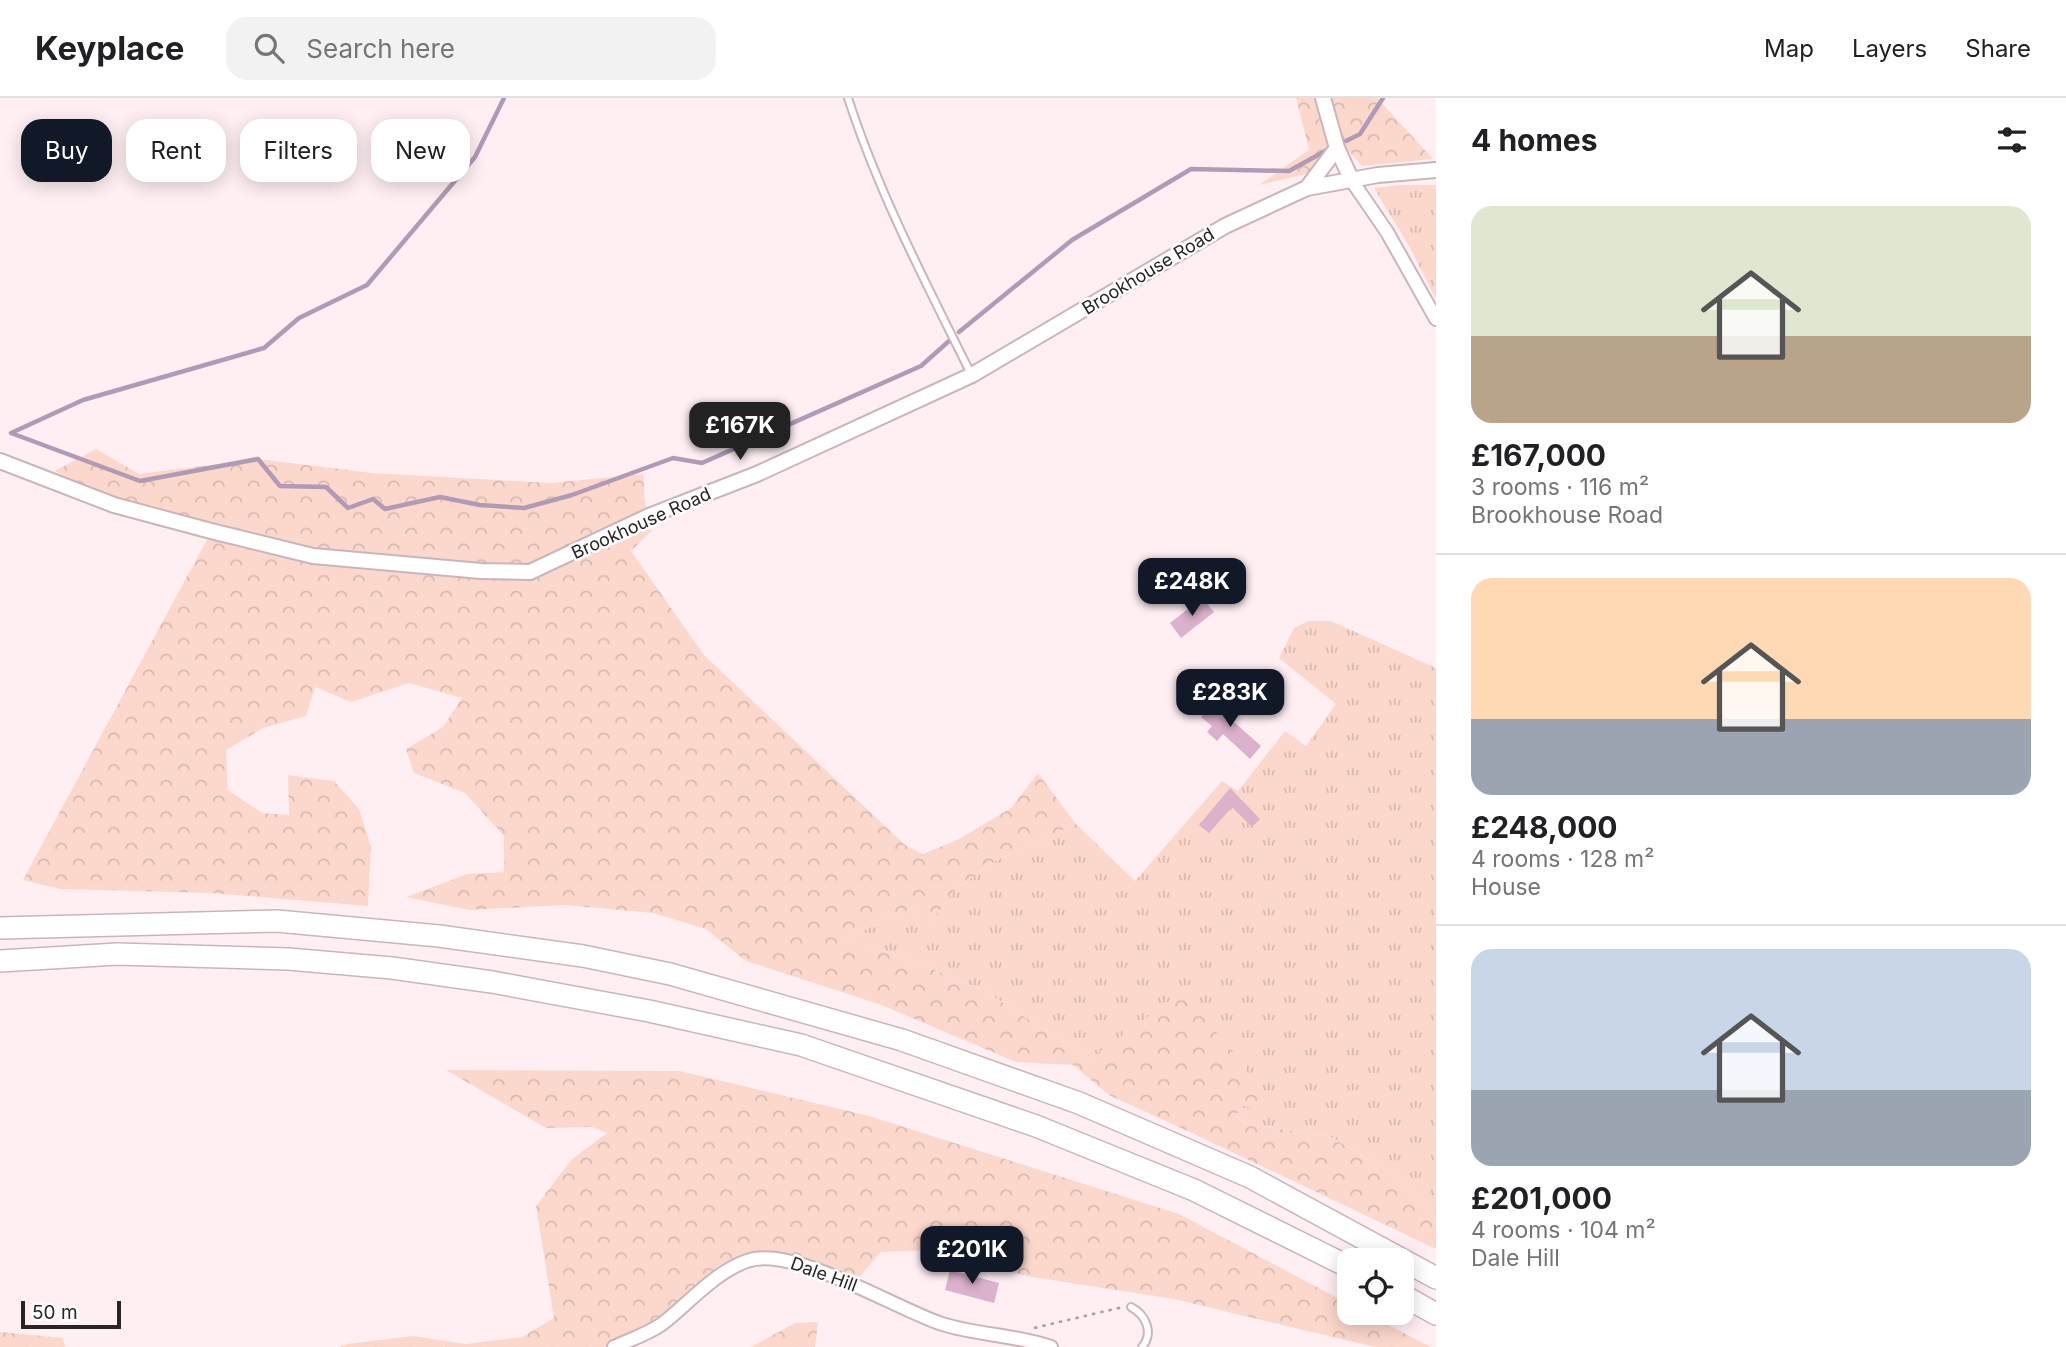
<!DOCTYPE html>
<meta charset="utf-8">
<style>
:root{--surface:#fff;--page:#f2f2f2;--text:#202124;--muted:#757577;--line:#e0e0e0;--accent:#111827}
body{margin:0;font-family:Inter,sans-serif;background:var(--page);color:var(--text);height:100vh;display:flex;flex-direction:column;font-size:26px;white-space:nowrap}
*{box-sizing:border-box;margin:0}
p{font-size:23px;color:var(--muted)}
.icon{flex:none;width:38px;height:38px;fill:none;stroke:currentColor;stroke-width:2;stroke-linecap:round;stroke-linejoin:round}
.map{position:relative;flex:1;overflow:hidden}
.sheet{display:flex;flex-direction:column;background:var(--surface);width:630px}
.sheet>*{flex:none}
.banner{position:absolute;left:21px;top:21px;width:665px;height:63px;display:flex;gap:14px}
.fabs{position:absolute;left:1337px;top:1150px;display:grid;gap:14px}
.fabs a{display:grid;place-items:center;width:77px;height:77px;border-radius:14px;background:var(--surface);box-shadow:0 4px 18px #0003;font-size:35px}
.scale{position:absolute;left:21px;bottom:18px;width:100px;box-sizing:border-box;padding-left:7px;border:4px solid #2b2426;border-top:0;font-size:19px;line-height:24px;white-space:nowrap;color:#2b2426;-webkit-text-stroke:5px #fff;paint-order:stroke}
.price{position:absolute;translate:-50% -60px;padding:0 16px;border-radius:14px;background:var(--accent);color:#fff;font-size:23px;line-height:46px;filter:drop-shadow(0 2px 4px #0008)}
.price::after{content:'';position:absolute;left:50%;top:42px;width:21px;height:16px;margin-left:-10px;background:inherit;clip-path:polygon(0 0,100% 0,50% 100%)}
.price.active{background:#222;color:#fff}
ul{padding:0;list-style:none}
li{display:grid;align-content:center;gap:14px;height:371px;padding:0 35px}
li+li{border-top:2px solid var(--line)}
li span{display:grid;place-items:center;height:217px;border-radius:21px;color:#555}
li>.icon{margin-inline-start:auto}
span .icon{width:126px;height:126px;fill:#fffc;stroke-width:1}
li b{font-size:30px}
h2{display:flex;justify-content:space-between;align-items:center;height:84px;padding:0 35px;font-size:30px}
.chip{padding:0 24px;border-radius:21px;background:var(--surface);box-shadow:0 4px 18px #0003;font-size:24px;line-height:63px}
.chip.active{background:var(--accent);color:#fff}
header{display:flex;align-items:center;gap:42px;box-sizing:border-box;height:98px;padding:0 35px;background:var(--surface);border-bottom:2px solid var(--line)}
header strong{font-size:33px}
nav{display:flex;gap:38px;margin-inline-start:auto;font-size:24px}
.search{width:490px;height:63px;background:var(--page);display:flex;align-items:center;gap:18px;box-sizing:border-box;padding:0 24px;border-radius:21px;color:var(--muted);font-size:26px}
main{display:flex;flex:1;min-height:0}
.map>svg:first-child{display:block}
.grass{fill:url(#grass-tufts)}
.forest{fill:url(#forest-crowns)}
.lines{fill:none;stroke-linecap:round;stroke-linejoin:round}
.stream{stroke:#b19ab6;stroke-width:4.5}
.building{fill:#dbb1cc}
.service-casing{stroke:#c9b6bb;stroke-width:10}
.minor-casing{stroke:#c9b6bb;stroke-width:16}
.tertiary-casing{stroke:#c9b6bb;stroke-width:18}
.motorway-casing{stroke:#c9b6bb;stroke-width:24}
.path{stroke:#ab9fa2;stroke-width:2.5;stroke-dasharray:3.5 5;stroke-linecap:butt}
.service{stroke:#fff;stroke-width:6}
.minor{stroke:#fff;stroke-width:12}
.tertiary{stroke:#fff;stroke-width:14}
.motorway{stroke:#fff;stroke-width:21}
.labels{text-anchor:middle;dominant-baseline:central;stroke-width:5;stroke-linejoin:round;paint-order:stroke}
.street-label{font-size:18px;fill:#2b2426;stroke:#fff}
</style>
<header>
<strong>Keyplace</strong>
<div class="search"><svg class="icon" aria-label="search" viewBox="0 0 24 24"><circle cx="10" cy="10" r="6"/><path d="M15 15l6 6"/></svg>Search here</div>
<nav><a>Map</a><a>Layers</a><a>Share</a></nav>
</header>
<main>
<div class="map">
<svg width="1436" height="1249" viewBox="0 0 1436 1249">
<defs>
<pattern id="grass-tufts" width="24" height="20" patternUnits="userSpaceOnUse" patternTransform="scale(1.75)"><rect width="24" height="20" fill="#fcd8cc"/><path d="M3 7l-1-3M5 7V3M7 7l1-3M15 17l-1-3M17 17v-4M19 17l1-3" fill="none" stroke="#d8b9af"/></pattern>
<pattern id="forest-crowns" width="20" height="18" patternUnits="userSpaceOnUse" patternTransform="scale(1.75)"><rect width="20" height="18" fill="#fcd8cc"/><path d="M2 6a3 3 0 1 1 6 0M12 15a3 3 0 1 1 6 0" fill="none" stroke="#d8b9af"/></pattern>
</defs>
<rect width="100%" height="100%" fill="#ffeff3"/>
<path class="grass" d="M1399 87H1436V201L1409 148 1374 90Z
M1308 523H1331L1436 570V1122L1401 1081 1329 1038 1247 1026 1235 1017 1242 1007 1276 1012 1090 961 983 892 913 863 845 840 911 811 927 828 954 793 991 765 1076 726 1135 783 1222 683 1238 693 1285 633 1306 648 1336 606 1279 560 1294 530Z"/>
<path class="forest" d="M1296 0H1377L1433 61 1362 68 1345 49 1334 52 1306 76 1259 87 1309 52Z
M96 351 139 376 258 361 372 375 551 385 643 376 645 403 651 433 631 453 704 557 905 747 923 756 959 741 1011 710 1038 675 1076 726 991 765 954 793 927 829 911 811 846 840 913 863 983 892 1090 961 1184 892 1277 1013 1242 1008 1235 1018 1247 1026 1329 1038 1401 1081 1436 1122V1151L1194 1036 1109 997 1073 967 1016 964 879 906 746 863 706 831 653 815 565 807 469 812 406 799 467 776 504 774V738L465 695 414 675 406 651 443 629 462 600 409 585 351 604 315 589 306 618 263 630 226 652 228 692 262 715 289 717 288 677 334 683 359 711 371 749 368 808 211 795 60 791 23 782 211 434 114 407 55 373Z
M446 972 680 973 869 1018 1179 1116 1349 1206V1214L1365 1215 1431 1249H1375L1174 1201 1026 1178 938 1152 881 1154 852 1187 787 1161 749 1162 659 1228 614 1249H339L347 1246 413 1238 466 1246 522 1239 554 1220 536 1108 572 1061 607 1035 592 1029 546 1030Z
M818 1224 815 1249H751L795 1225Z
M0 1234 63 1240 65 1249H0Z"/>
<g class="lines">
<path class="stream" d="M1346 43 1360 36 1383 0
M959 234 1072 142 1191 71 1289 73 1329 51
M11 335 140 383 258 361 280 388 326 389 348 410 373 401 385 411 440 399 480 407 524 410 572 397 673 360 702 365 921 268 949 243
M11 335 83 302 264 250 299 220 367 187 475 59 504 0"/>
</g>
<path class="building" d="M1202 500 1214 514 1181 540 1170 525Z
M1230 605 1241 615 1234 624 1261 648 1250 661 1223 636 1217 643 1207 634 1212 628 1201 619 1210 608 1220 616Z
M1230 690 1260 721 1252 729 1232 709 1209 735 1199 727Z
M950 1172 999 1185 994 1205 945 1192Z"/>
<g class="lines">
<defs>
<path id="service" d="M848 0C879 96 926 185 971 276
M1131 1209C1146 1217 1154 1235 1142 1249"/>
<path id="minor" d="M1352 83 1387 134 1436 221
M614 1249C629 1242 648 1236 662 1226 689 1205 715 1174 747 1163 792 1146 896 1211 942 1226 977 1237 1016 1237 1051 1249"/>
<path id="tertiary" d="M1323 0 1337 50 1352 83
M1307 90 1337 50
M0 363 114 407 211 433 313 458 481 473 530 474 649 418 757 376 972 277 1225 128 1307 90 1378 77 1436 72"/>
<path id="motorway" d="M0 830 277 823 439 838 583 858 670 876 902 942 1079 1005 1250 1079 1436 1180
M0 863 117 856 288 861 392 870 492 884 649 913 801 947 1036 1028 1194 1092 1349 1169
M1402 1197 1436 1216"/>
</defs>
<use href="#service" class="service-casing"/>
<use href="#minor" class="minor-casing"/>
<use href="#tertiary" class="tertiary-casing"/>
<use href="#motorway" class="motorway-casing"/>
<path class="path" d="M1034 1230 1123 1209"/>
<use href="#service" class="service"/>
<use href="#minor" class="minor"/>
<use href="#tertiary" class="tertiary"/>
<use href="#motorway" class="motorway"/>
</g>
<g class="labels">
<g class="street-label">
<text transform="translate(1148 173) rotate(-31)">Brookhouse Road</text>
<text transform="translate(641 425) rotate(-24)">Brookhouse Road</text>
<text transform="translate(824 1176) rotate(20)">Dale Hill</text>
</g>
</g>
</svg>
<div class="fabs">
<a><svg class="icon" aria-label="locate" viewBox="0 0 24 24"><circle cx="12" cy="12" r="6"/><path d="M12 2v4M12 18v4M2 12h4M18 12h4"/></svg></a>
</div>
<div class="scale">50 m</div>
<b class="price active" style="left:740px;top:364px">£167K</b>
<b class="price" style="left:1192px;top:520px">£248K</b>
<b class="price" style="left:1230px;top:631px">£283K</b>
<b class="price" style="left:972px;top:1188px">£201K</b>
<div class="banner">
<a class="chip active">Buy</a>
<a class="chip">Rent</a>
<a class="chip">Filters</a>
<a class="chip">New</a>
</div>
</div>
<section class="sheet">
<h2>4 homes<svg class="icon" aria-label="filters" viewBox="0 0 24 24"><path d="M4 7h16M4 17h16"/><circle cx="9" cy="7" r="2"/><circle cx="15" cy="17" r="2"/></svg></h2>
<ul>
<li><span style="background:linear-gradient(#dfe7d0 60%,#b9a48a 0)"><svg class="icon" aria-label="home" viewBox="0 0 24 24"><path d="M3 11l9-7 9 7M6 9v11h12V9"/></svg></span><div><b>£167,000</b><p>3 rooms · 116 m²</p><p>Brookhouse Road</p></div></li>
<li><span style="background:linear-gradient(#ffd9b3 65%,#9aa5b1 0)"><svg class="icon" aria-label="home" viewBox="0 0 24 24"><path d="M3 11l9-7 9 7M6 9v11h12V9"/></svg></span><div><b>£248,000</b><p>4 rooms · 128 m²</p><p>House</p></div></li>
<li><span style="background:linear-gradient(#c9d6e8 65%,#9aa5b1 0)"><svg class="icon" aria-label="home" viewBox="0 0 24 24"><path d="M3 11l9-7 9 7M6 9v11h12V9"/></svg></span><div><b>£201,000</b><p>4 rooms · 104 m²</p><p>Dale Hill</p></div></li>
</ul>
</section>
</main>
